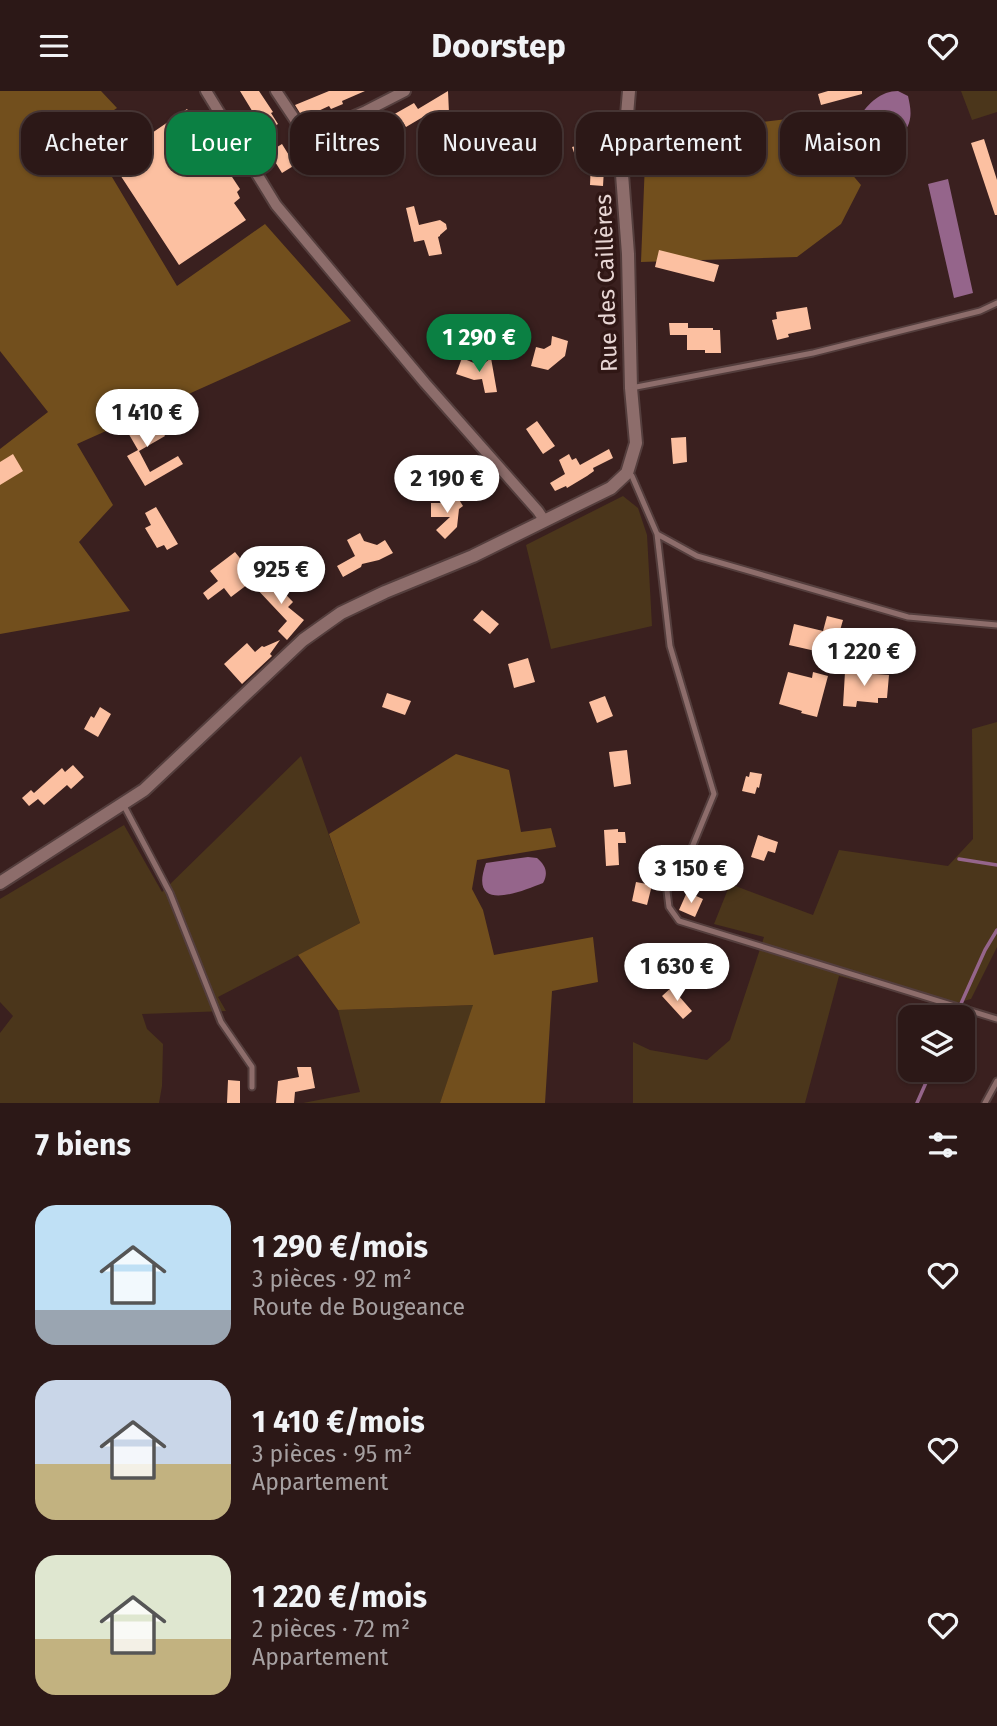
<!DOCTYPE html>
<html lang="fr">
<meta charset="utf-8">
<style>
:root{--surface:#2c1817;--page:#382524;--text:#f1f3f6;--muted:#a6a0a1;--line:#483736;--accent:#0b8043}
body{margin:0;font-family:"Fira Sans",sans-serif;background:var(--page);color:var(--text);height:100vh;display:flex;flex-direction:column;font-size:26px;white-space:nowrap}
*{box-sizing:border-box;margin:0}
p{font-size:23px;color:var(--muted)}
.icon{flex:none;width:38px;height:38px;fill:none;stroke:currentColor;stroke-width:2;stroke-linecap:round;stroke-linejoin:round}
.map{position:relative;height:1012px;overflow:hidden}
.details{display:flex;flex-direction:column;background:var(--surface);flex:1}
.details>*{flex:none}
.top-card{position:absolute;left:21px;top:21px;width:956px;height:63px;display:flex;gap:14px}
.buttons{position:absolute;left:898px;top:914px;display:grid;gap:14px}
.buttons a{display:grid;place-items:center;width:77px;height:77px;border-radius:14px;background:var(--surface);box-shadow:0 2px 5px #0004,0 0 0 2px var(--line);font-size:35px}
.price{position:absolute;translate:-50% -60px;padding:0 16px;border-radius:24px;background:#fff;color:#222;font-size:23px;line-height:46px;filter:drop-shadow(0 2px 4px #0008)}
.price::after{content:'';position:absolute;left:50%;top:42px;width:21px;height:16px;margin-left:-10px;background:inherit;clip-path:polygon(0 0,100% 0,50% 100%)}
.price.current{background:var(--accent);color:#fff}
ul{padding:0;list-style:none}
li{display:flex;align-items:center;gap:21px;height:175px;padding:0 35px}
li span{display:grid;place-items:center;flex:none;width:196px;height:140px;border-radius:21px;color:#555}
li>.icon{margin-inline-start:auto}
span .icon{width:84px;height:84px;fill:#fffc;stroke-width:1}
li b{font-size:30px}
h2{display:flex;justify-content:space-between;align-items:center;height:84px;padding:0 35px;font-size:30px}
.tag{padding:0 24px;border-radius:21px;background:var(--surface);box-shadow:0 2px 5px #0004,0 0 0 2px var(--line);font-size:24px;line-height:63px}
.tag.current{background:var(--accent);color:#fff}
header{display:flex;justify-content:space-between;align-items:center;height:91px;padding:0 35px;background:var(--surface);font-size:32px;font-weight:700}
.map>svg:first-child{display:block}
.green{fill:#4b361b}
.forest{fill:#724f1d}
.water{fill:#95658b}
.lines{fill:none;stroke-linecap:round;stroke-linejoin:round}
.stream{stroke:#95658b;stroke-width:3.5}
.building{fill:#fcc0a1}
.service-casing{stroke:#543e3d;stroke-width:9}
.minor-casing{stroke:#543e3d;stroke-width:14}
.tertiary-casing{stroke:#543e3d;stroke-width:16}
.service{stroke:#8d6d6b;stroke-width:5}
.minor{stroke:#8d6d6b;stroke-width:10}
.tertiary{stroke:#8d6d6b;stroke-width:12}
.labels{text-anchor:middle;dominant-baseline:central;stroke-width:7;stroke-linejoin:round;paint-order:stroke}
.street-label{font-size:23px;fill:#e8d6d4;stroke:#301715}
</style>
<header><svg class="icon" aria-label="menu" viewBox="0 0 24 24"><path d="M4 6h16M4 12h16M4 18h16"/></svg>Doorstep<svg class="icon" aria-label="heart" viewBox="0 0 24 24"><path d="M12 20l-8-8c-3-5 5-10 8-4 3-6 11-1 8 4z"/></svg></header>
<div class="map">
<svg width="997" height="1012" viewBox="0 0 997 1012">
<rect width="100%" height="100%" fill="#3a201f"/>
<path class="green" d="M961 0H997V21L972 29Z
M623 405 638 417 647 444 652 535 551 558 526 454Z
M997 631V856L971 908 948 914 839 885 805 1012H633V951L650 959 707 969 730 949 764 846 714 833 730 793 813 824 839 759 948 775 973 748 972 638Z
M301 665 360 832 218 906 226 920 142 923 147 938 163 953 162 995 159 1012H0V942L13 925 0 911V808L124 734 162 801Z
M474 914 440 1012H303L360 1001 338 919Z"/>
<path class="forest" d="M0 0H101L117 17 84 39 177 195 265 133 351 230 77 353 113 414 79 451 130 520 0 543V358L48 321 0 260Z
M647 21 695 39 830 23 829 39 839 68 861 94 841 133 797 166 641 171Z
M456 663 509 679 521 741 551 737 556 756 477 769 472 798 483 819 494 864 593 846 598 891 552 900 545 1012H440L473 914 338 919 298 864 360 832 329 743Z"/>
<path class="water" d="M898 0 908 5C910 14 912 23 909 32 905 46 872 77 857 78 851 79 848 76 845 70 837 54 850 39 859 26 869 12 881 0 898 0Z
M948 88 973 202 954 207 928 93Z
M528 766 537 767C545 774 549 781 543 792 518 802 468 822 486 772Z"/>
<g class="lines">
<path class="stream" d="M959 768 997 774
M955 926 985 859 997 839
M917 1012 932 978"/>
</g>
<path class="building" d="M240 0H259L273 21 271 22 278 33 265 41Z
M329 0H365L342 10 343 13 331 18 329 15 303 27 295 14Z
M448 0 449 22H443L432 29 428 23 406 36 403 31 340 67 336 61 308 78 300 65 353 37 356 42 385 25 390 23 391 25 414 12 418 18Z
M828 0H862V3L821 14 818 3Z
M187 18 240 98 237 101 240 107 234 112 246 129 179 174 111 70Z
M67 40 75 51 49 68V69L36 79 23 62 33 55 36 60Z
M592 43H594L604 78 603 95 590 94 591 70 578 73 572 56 592 51Z
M984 48 997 89V124H995L971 52Z
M282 53 295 74 282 82 269 61Z
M414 115 419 134 440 129 446 133 447 138 440 144V145L438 146 442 163 429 165 424 149 414 151 406 117Z
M659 159 719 174 714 191 655 176Z
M807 216 811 238 788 243 789 246 777 249 772 229 777 228 776 221Z
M669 232H688V237H713V239H720L721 262H705V259H687V244H670Z
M552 245 568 250 565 265 548 279 531 275 536 256 544 258 551 254Z
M462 267 481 275 491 267 497 301 485 302 482 288 474 289 456 283Z
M144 321 155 339 160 336 165 345 139 360 150 381 178 365 183 373 145 395 127 365 138 359 123 333Z
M537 330 555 355 543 363 526 338Z
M686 346 687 371 673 373 671 347Z
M609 358 613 367 593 377 594 380 587 385 567 397 566 395 555 400 550 392 565 383 559 369 569 363 572 369 576 367 580 374Z
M13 363 23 380 0 394V371Z
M447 407 451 412 458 407 463 415 459 418 457 436 445 448 436 439 450 426H431V412H440Z
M156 416 178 453 167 459 164 454 157 457 145 437 151 434 145 422Z
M360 442 364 450 377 454 385 449 393 462 379 469 362 473 361 476 343 486 337 475 355 465 347 449Z
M235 461 256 487 231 506 224 497 208 509 203 502 218 490 210 480Z
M270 487 293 511 288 516 304 529 287 549 278 540 287 530 255 496 263 489 265 491Z
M482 519 499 533 490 543 473 529Z
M827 525 843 529 833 564 789 554 794 533 823 540Z
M280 549 270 563 272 565 242 593 224 573 247 552 255 561 262 555 264 556Z
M528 567 535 591 514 597 508 573Z
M788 581 812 587 813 581 828 585 817 626 801 622 802 620 779 613Z
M845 581 889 584 887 607H878V612L857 610 856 616 843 615Z
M387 602 411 610 405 624 382 616Z
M605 605 613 625 597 632 589 611Z
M100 616 111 623 98 646 84 638 91 625 94 627Z
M627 659 631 693 614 696 609 661Z
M73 674 84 686 71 698 67 694 44 714 38 708 29 715 22 707 31 699 34 702 62 677 65 681Z
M750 681 762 683 759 697 757 696 755 703 742 700 746 685 749 686Z
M618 738V741H625L626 752H618L619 774 606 775 604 739Z
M758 744 778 751 775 762 768 760 764 770 751 766Z
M636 791 652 794 647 814 632 810Z
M687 801 703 808 695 826 679 819Z
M673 895 679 902 678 904 692 920 683 928 662 905Z
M297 976H311L315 997 295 1001 294 1012H276L278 990 299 986Z
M228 989 240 990V1012H227Z"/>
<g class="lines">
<defs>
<path id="service" d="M631 297 813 262 980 220 997 212
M627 382 632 385 657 443 670 555 714 703 686 771 667 800 669 816 679 830 997 928
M657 443 697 465 908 526 997 534
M123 713 170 802 221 931 252 976V996
M985 1012 997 990"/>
<path id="minor" d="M206 0 276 114 425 292 538 420 544 429
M276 0 302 39 313 43 366 20 405 0"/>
<path id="tertiary" d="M0 792 144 699 303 549 341 522 385 501 473 465 611 397 627 382 636 352 631 297 628 163 622 83 629 0"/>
</defs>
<use href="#service" class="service-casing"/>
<use href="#minor" class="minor-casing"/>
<use href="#tertiary" class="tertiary-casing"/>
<use href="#service" class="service"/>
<use href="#minor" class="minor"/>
<use href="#tertiary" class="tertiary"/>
</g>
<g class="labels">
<g class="street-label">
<text transform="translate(606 192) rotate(-92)">Rue des Caillères</text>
</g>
</g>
</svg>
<div class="buttons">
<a><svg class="icon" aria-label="layers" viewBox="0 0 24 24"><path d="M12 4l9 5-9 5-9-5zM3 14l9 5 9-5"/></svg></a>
</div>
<b class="price current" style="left:479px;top:283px">1 290 €</b>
<b class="price" style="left:147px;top:358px">1 410 €</b>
<b class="price" style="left:447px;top:424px">2 190 €</b>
<b class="price" style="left:281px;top:515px">925 €</b>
<b class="price" style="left:864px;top:597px">1 220 €</b>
<b class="price" style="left:691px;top:814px">3 150 €</b>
<b class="price" style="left:677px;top:912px">1 630 €</b>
<div class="top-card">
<a class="tag">Acheter</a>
<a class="tag current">Louer</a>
<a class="tag">Filtres</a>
<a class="tag">Nouveau</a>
<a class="tag">Appartement</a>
<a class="tag">Maison</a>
</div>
</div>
<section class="details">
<h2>7 biens<svg class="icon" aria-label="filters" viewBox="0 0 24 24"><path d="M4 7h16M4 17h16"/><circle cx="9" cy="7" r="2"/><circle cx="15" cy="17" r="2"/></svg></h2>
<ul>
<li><span style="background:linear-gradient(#bfe0f5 75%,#9aa5b1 0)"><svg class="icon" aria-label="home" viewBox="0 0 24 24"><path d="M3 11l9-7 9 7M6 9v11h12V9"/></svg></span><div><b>1 290 €/mois</b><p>3 pièces · 92 m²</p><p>Route de Bougeance</p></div><svg class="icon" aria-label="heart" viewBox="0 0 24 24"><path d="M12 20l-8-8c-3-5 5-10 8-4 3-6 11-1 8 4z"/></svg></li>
<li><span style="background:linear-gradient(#c9d6e8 60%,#c2b280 0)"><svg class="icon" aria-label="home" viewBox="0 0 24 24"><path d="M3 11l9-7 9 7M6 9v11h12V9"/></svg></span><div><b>1 410 €/mois</b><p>3 pièces · 95 m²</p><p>Appartement</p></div><svg class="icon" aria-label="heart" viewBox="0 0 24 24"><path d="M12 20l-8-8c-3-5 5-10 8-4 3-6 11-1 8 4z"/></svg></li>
<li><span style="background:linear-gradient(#dfe7d0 60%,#c2b280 0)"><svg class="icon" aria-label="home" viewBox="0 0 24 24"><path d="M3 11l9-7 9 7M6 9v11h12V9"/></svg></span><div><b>1 220 €/mois</b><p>2 pièces · 72 m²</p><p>Appartement</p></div><svg class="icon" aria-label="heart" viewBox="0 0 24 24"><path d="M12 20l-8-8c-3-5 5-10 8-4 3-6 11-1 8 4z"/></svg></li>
</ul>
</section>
